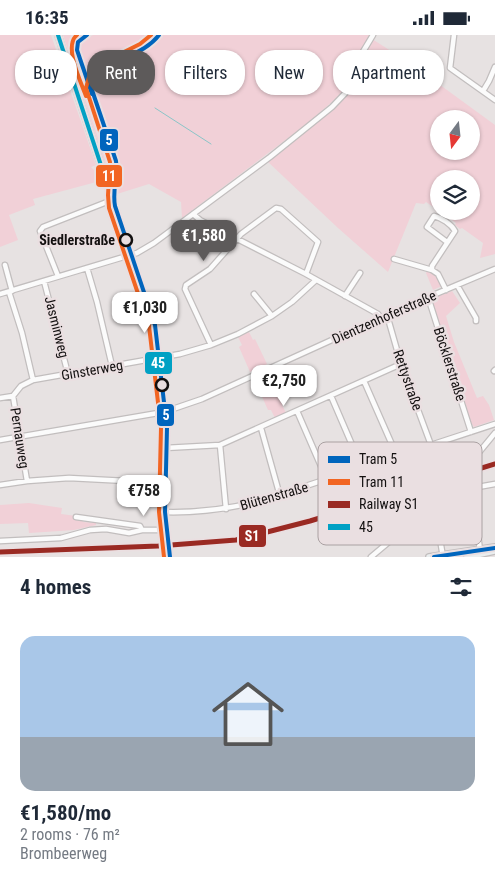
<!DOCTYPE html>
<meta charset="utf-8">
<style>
:root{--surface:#fff;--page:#f6f6f7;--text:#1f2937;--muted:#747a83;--accent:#5d5a5a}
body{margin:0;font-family:"Roboto Condensed",sans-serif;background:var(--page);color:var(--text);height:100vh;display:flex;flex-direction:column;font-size:19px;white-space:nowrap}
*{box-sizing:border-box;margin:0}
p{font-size:16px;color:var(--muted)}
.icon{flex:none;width:28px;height:28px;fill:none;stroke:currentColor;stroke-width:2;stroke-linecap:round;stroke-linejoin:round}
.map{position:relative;height:522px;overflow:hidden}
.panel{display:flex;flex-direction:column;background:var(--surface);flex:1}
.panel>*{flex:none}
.hud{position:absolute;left:15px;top:15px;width:465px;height:45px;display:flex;gap:10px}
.needle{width:32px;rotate:195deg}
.tools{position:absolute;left:430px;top:75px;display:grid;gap:10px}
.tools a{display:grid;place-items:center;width:50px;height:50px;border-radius:50%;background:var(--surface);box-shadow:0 1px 4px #0004;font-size:25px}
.price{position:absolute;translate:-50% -42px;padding:0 11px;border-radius:10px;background:#fff;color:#222;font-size:16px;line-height:32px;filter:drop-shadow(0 1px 2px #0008)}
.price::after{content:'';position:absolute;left:50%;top:30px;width:15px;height:11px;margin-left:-8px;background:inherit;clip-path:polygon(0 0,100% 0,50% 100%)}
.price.active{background:var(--accent);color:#fff}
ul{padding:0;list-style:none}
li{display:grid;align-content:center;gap:10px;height:265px;padding:0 20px}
li span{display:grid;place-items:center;height:155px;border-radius:15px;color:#555}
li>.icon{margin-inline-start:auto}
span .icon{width:90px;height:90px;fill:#fffc;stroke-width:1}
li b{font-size:21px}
h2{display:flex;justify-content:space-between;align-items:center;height:60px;padding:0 20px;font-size:21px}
.chip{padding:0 18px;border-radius:20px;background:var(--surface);box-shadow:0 1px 4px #0004;font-size:18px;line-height:45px}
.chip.active{background:var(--accent);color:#fff}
.status{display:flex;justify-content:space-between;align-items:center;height:35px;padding:0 25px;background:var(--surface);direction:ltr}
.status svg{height:14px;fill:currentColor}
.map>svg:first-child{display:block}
.green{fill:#f1d0d7;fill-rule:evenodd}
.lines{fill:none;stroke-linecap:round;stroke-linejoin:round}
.stream{stroke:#8bc5c8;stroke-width:1}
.tertiary-tunnel{stroke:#c7c2c2;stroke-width:5;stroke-dasharray:5 2.5;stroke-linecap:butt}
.minor-casing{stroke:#c2bebe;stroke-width:7}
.tertiary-casing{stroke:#c2bebe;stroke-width:8}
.secondary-casing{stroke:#c2bebe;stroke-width:8}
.minor{stroke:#fbfbfb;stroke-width:4.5}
.tertiary{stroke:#fbfbfb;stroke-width:5}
.secondary{stroke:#eaeeef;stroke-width:5.5}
.rail{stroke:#c4c3c3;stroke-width:1;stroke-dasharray:6 6;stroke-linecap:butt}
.bus-1-casing{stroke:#eadfe1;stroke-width:8}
.bus-1{stroke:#01a1c4;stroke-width:4}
.rail-1-casing{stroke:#eadfe1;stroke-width:9}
.rail-1{stroke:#9a2a23;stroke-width:5}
.tram-1-casing{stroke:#eadfe1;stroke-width:8}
.tram-2-casing{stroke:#eadfe1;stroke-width:8}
.tram-1{stroke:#0065bd;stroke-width:4}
.tram-2{stroke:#f26522;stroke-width:4}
.stop-dot{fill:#eadfe1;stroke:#131010;stroke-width:2.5}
.labels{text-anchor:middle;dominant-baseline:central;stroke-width:5;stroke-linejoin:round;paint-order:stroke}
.stop-label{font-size:14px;font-weight:bold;fill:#131010;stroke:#eadfe1;text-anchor:end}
.street-label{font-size:14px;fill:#131010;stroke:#eadfe1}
.key{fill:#eadfe1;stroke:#aaa1a2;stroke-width:1}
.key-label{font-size:14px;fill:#131010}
.line-badge{stroke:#eadfe1;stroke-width:2}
.badge-label{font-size:14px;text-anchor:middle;font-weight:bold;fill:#fff}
</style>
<div class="status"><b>16:35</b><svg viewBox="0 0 49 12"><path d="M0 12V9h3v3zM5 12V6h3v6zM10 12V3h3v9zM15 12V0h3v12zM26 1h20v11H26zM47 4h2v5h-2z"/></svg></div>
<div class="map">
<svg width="495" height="522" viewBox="0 0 495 522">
<rect width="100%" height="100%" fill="#e7e2e2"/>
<path class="green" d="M0 0H51L96 130 91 132 97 138 100 146 33 164 35 170 9 180 18 205 0 212Z
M63 0H78L76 9 80 10 85 4 93 0H370L360 16 352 46 342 58 308 88 182 183 181 167 149 149 117 159 107 135Z
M372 4 410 28 495 90V219L480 223 483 208 462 193 460 194 455 190 456 188 441 177 440 179 435 175V173L426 167 424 169 416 168 388 237 338 193 267 126 328 79 351 55 355 48 363 20ZM439 84H471V116H439ZM439 144H471V176H439Z
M427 236 436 239 442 251 433 255 426 238Z
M452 256 460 268 446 281 454 307 477 363 483 361 489 370 494 385 474 392 470 386 431 264Z
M249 297 253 305 255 304 267 329 250 337 239 312 242 310 238 302Z
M271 339 284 369 282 370 286 378 275 383 271 375H268L255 346Z
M29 468 62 473 61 479 76 481 83 484V487L96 488V490L74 495 29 498 28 488 0 489V470Z"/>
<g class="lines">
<path class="stream" d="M155 73 211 109"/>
<path class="tertiary-tunnel" d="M166 505 168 517"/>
<defs>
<path id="minor" d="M454 0 450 33 495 65
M483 56 489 46 495 32
M193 179 200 185 306 239 378 279 381 283
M394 224 432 235
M5 230 12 256
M87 233 97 267 112 331
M58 241 40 196 43 192 112 165
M44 246 68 339
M457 250 476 283V286
M446 255 438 239 432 235V231L455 196C451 189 442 183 434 181L427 192 447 207
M9 257 22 298 33 345
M0 259 137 218 154 208 270 122 332 72 353 50 357 40 361 20 373 0
M254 259 272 281
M345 261 360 238
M428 262 471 397
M387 280 401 329 431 410
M211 310 185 254 186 250 210 234 241 199 276 173 281 174 318 207 306 239
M494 336 495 335
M364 346 397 421
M13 361 27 446
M331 361 362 433
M0 363 13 361 21 351 33 345 180 319 211 310 238 299 272 281 292 267 316 245
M297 376 327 445
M261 393 280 461
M0 405 164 377 202 364 400 274 495 234
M220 410 226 474
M165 413 220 410 401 329
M471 425 476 421 495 398
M0 450 27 446 69 443 165 448
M478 452 495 449
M474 465 480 516
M434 469 443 522
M164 477C197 478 228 474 260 466L495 389
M76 482 140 491 142 495H165
M0 506 61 503 90 495 106 494 129 498 142 495
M371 522 434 469 448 460 471 453"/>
<path id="tertiary" d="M58 0 154 291 165 394 164 477 166 505
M168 517V522"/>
<path id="secondary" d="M429 522 495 512
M467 522 495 516"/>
</defs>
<use href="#minor" class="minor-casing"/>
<use href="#tertiary" class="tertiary-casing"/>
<use href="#secondary" class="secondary-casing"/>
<use href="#minor" class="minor"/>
<use href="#tertiary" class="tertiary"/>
<use href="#secondary" class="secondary"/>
<path class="rail" d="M0 514 174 508 236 502 271 495 306 485 495 426"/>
<defs>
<path id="bus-1" d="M58 0 154 291 165 390 164 477 168 522"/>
</defs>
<use href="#bus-1" class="bus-1-casing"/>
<use href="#bus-1" class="bus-1"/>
<defs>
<path id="rail-1" d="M0 517 158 511 236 505 310 486 495 429"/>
</defs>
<use href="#rail-1" class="rail-1-casing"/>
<use href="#rail-1" class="rail-1"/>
<defs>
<path id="tram-1" d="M87 0 78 7 77 15 92 59
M159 0C140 25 100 23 92 55L116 126C118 141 112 156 115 171L155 290 167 393 165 477 170 522
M434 522 495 513"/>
<path id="tram-2" d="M77 0C63 11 81 47 86 61
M151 0 140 9 108 25 97 32 89 42 86 53 110 127 108 160 109 173 149 291 161 393 159 477 164 522"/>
</defs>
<use href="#tram-1" class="tram-1-casing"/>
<use href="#tram-2" class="tram-2-casing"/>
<use href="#tram-1" class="tram-1"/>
<use href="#tram-2" class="tram-2"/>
</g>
<g class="stop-dot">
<circle cx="126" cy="205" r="6"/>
<circle cx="162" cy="350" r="6"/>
</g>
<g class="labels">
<g class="stop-label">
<text x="115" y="205">Siedlerstraße</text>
</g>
<g class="street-label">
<text transform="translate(384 282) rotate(-24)">Dientzenhoferstraße</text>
<text transform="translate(57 292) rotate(76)">Jasminweg</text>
<text transform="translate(450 329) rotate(72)">Böcklerstraße</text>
<text transform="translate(92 335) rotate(-10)">Ginsterweg</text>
<text transform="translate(408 345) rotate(71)">Rettystraße</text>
<text transform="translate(20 403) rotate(81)">Pernauweg</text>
<text transform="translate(274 461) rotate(-16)">Blütenstraße</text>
</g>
</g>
<rect x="318" y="407" width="164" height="103" rx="8" class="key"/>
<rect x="328" y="421" width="22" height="7" fill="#0065bd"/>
<rect x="328" y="444" width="22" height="6" fill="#f26522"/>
<rect x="328" y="466" width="22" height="7" fill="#9a2a23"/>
<rect x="328" y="489" width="22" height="6" fill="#01a1c4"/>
<g class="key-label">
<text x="359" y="429">Tram 5</text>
<text x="359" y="452">Tram 11</text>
<text x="359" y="474">Railway S1</text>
<text x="359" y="497">45</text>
</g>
<g class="line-badge">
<rect x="99" y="93" width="20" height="24" rx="5" fill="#0065bd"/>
<rect x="95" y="129" width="28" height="24" rx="5" fill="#f26522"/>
<rect x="144" y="316" width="29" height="24" rx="5" fill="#01a1c4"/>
<rect x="156" y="368" width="19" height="24" rx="5" fill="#0065bd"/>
<rect x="238" y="489" width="29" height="24" rx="5" fill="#9a2a23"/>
</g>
<g class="badge-label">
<text x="109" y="110">5</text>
<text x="109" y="146">11</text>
<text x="158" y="333">45</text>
<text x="166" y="385">5</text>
<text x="252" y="506">S1</text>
</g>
</svg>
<div class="tools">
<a><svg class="needle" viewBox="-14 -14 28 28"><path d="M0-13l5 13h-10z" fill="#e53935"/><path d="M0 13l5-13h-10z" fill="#747a83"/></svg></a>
<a><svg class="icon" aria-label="layers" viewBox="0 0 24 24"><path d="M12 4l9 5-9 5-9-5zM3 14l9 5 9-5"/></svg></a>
</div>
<b class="price active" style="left:204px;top:227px">€1,580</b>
<b class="price" style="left:145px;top:299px">€1,030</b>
<b class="price" style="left:284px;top:372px">€2,750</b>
<b class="price" style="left:144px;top:482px">€758</b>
<div class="hud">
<a class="chip">Buy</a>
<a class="chip active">Rent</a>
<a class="chip">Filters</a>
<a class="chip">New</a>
<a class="chip">Apartment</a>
</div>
</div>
<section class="panel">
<h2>4 homes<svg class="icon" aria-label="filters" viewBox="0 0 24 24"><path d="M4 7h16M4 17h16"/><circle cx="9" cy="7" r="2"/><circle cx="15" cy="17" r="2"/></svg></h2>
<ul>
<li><span style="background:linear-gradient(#a9c7e8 65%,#9aa5b1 0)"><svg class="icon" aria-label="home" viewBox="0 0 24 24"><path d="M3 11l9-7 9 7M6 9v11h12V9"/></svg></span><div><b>€1,580/mo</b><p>2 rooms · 76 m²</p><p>Brombeerweg</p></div></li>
</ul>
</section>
